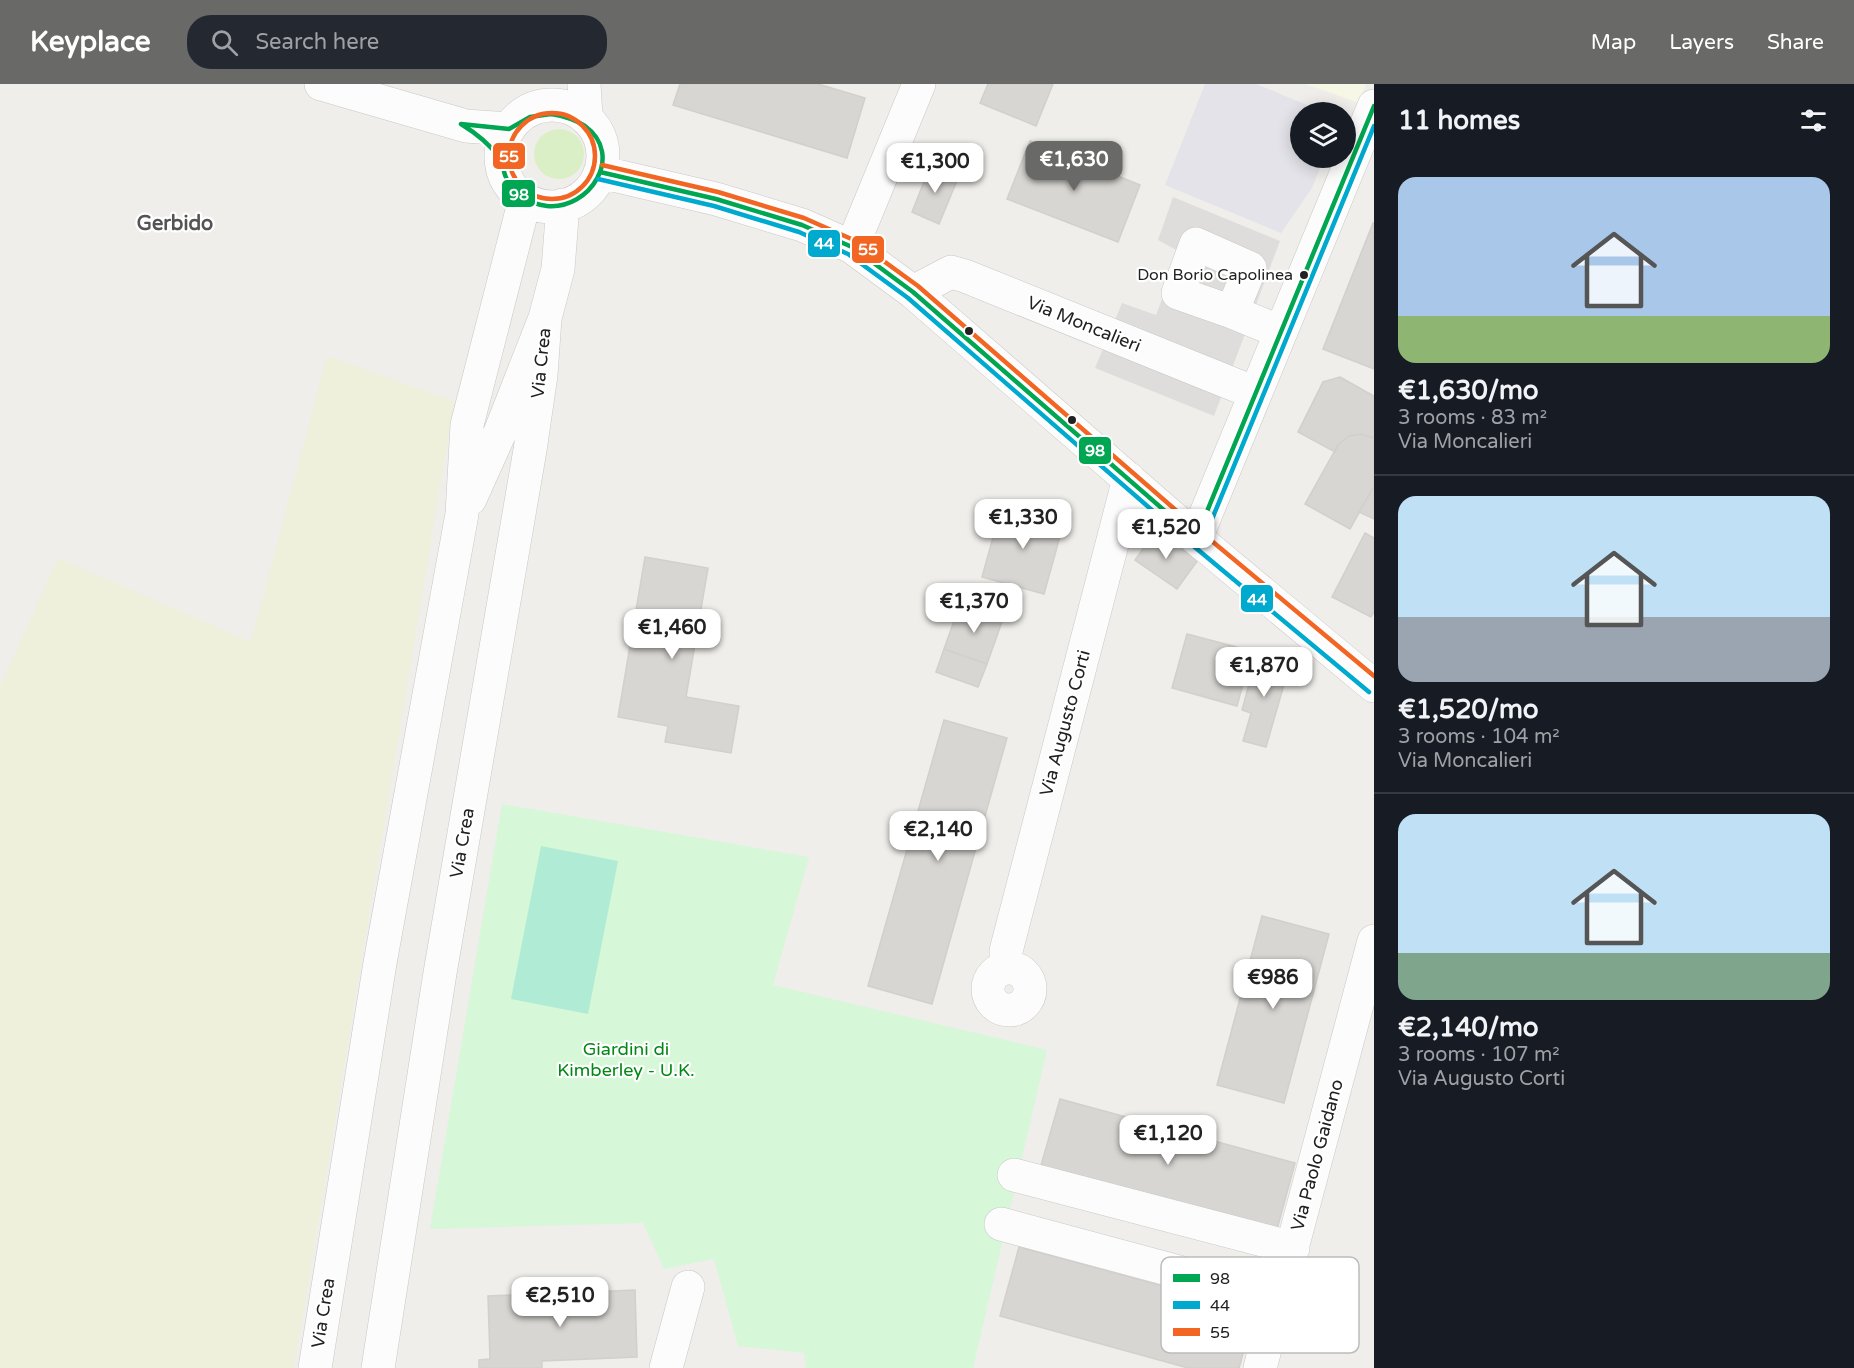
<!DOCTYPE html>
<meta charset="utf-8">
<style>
:root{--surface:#171b24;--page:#242831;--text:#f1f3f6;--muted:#9ea1a6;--line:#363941;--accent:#696967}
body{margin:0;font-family:"Varela Round",sans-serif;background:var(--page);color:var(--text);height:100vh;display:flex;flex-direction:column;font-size:22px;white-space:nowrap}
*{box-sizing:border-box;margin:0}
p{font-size:20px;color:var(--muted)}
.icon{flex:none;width:33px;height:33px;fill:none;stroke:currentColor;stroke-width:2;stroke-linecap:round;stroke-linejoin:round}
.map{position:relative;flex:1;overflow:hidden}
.side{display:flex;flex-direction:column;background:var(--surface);width:480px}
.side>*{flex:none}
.buttons{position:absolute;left:1290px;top:18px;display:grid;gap:12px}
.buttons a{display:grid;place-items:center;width:66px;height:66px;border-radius:50%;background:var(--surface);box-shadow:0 3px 15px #0003;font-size:30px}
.price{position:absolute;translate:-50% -51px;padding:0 14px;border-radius:12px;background:#fff;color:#222;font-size:20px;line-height:39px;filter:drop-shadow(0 2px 3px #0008)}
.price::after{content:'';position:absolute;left:50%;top:36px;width:18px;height:14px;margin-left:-9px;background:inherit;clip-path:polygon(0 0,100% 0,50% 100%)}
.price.active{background:var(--accent);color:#fff}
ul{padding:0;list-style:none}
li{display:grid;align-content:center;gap:12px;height:318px;padding:0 24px}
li+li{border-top:2px solid var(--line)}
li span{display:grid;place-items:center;height:186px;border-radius:18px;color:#555}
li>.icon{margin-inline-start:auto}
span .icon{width:108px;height:108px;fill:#fffc;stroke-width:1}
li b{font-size:26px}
h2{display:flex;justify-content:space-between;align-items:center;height:72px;padding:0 24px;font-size:26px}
header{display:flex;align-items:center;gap:36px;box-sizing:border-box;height:84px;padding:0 30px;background:var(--accent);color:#fff}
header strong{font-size:28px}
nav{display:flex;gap:33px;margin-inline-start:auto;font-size:21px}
.search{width:420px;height:54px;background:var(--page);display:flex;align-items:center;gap:15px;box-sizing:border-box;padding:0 21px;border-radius:24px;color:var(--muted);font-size:22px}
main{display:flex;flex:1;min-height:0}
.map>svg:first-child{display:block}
.residential{fill:#dedddb}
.education{fill:#f7f7e6}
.farmland{fill:#eef0dc}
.grass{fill:#daefc6}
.park{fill:#d6f7d8}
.pitch{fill:#b0ebd5}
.plaza{fill:#e4e3e9}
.building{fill:#d8d6d2;stroke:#d3cfcb;stroke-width:1.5}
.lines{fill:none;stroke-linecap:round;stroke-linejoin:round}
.minor-casing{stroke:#c8c8c6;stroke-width:34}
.minor{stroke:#fdfcfc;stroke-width:33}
.bus-1-casing{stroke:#fff;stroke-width:9}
.bus-2-casing{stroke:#fff;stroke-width:9}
.bus-3-casing{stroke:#fff;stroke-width:9}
.bus-1{stroke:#00a651;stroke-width:4.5}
.bus-2{stroke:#00a9ce;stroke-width:4.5}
.bus-3{stroke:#f26522;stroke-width:4.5}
.bus-dot{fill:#212121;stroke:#fff;stroke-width:2}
.labels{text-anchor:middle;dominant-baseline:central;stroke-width:4.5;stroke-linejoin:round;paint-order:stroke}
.bus-label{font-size:16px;fill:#212121;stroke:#fff;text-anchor:end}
.street-label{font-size:18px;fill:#212121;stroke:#fff}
.park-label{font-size:18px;fill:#018813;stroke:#fff}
.neighbourhood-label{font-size:20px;font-weight:bold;fill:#545454;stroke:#fff}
.key{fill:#fff;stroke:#bcbcbc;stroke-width:1.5}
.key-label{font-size:16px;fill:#212121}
.line-badge{stroke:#fff;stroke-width:2}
.badge-label{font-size:16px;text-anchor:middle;font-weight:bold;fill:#fff}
</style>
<header>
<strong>Keyplace</strong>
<div class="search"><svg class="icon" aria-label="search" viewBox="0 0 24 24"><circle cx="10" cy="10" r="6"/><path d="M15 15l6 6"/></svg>Search here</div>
<nav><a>Map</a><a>Layers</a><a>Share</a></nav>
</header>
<main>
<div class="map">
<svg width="1374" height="1284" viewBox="0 0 1374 1284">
<rect width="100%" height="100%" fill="#efeeea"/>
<path class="residential" d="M1173 113 1280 157 1214 332 1095 284 1122 219 1156 231 1180 168 1158 156Z"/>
<path class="education" d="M1306 0H1366L1359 19Z"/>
<path class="farmland" d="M327 272 454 317 294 1284H0V603L58 474 251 558Z"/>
<path class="grass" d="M534 70a25 25 0 1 1 50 0a25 25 0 1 1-50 0Z"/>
<path class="park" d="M502 720 809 773 773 901 1047 966 973 1284H806L804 1269 738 1262 714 1175 664 1185 643 1139 430 1145Z"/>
<path class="pitch" d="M541 762 618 777 588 930 511 915Z"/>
<path class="plaza" d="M1205 0H1256L1324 28H1300V74H1324L1312 104 1281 149 1165 101Z"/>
<path class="building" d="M680 0H818L865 14 847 74 673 21Z
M988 0H1053L1036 42 980 19Z
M1030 57 1140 101 1118 158 1007 115Z
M931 80 959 92 939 140 912 128Z
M1373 139 1374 140V285L1323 265Z
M1340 293 1374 312V354L1361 350 1349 352 1338 361 1335 368 1298 348 1323 298Z
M1361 350 1374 354V402L1350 445 1305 420 1338 361 1349 352Z
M1374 402V435L1359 428Z
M1002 421 1064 438 1044 510 982 493Z
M1156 446 1198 476 1177 505 1135 476Z
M1365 449 1374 454V528L1371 533 1332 513Z
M645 473 708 484 686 613 739 622 731 669 665 658 668 642 618 633Z
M960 520 1003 535 987 580 944 565Z
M1187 550 1252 567 1237 622 1172 604Z
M944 565 987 580 978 603 936 588Z
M1257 571 1290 580 1266 663 1243 657 1251 629 1242 626Z
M944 636 1007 654 932 920 868 902Z
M1262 832 1329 850 1284 1019 1217 1001Z
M1060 1015 1295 1079 1276 1149 1040 1085Z
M1019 1163 1255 1227 1239 1284H1188L1000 1232Z
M635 1206 637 1273 542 1277V1284H479V1276L490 1275 488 1212Z"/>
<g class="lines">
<defs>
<path id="minor" d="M321 0 466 42 509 45
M584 0 586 33
M501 72a51 51 0 1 1 102 0a51 51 0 1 1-102 0Z
M600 88 716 115 802 141 852 163 913 208 1196 454 1374 602
M852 163 919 0
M913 208 951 188 965 192 1255 309
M1232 228 1178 209 1196 160 1250 184 1232 228 1281 248
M470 415 501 346 545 234 558 185 563 121
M1196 454 1374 22
M988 905a21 21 0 1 1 42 0a21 21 0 1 1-42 0Z
M1006 884V867L1129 395
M1014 1091 1293 1164
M1001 1140 1279 1215
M315 1284 380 879 462 430 467 341 525 115
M378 1284 440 889 530 366 541 291 545 234
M666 1284 688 1203
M1260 1284 1374 857"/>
</defs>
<use href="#minor" class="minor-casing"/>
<use href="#minor" class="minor"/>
<defs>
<path id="bus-1" d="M551 30C564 32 574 35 585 42 625 71 590 126 547 122 529 120 511 108 505 91 503 85 503 79 499 73 490 61 474 48 461 40L509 45 530 33Z
M600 88 716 115 802 141 852 163 913 208 1196 454
M1196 454 1374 22"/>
<path id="bus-2" d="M598 95 714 122 799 148 848 170 908 214 1191 460 1369 608
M1203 457 1374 42"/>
<path id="bus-3" d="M509 72a43 43 0 1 1 86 0a43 43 0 1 1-86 0Z
M602 81 718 108 804 134 856 157 918 202 1201 448 1374 592"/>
</defs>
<use href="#bus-1" class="bus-1-casing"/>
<use href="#bus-2" class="bus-2-casing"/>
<use href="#bus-3" class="bus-3-casing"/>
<use href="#bus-1" class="bus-1"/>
<use href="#bus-2" class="bus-2"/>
<use href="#bus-3" class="bus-3"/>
</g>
<g class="bus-dot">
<circle cx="1304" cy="191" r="5"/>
<circle cx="969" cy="247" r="5"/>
<circle cx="1072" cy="336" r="5"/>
</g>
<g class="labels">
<g class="bus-label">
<text x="1293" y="191">Don Borio Capolinea</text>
</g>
<g class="street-label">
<text transform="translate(1084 240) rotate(22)">Via Moncalieri</text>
<text transform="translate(541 279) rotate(-84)">Via Crea</text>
<text transform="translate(1065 639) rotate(-75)">Via Augusto Corti</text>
<text transform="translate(462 759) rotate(-80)">Via Crea</text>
<text transform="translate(1317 1071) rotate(-75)">Via Paolo Gaidano</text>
<text transform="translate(323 1229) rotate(-81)">Via Crea</text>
</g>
<g class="park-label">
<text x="626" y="965">Giardini di<tspan x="626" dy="21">Kimberley - U.K.</tspan></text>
</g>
<g class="neighbourhood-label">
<text x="175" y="140">Gerbido</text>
</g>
</g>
<rect x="1161" y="1173" width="198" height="96" rx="9" class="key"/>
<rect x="1173" y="1190" width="27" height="8" fill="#00a651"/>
<rect x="1173" y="1217" width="27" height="8" fill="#00a9ce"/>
<rect x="1173" y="1244" width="27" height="8" fill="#f26522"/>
<g class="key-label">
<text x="1210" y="1200">98</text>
<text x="1210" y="1227">44</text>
<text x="1210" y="1254">55</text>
</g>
<g class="line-badge">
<rect x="492" y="58" width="34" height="28" rx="6" fill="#f26522"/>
<rect x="501" y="95" width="35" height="29" rx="6" fill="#00a651"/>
<rect x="807" y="145" width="34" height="29" rx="6" fill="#00a9ce"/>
<rect x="851" y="151" width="34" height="29" rx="6" fill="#f26522"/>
<rect x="1078" y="352" width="34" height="29" rx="6" fill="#00a651"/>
<rect x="1240" y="500" width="34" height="29" rx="6" fill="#00a9ce"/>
</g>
<g class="badge-label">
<text x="509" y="78">55</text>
<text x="519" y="116">98</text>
<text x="824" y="165">44</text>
<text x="868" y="171">55</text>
<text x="1095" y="372">98</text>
<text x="1257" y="521">44</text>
</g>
</svg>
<div class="buttons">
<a><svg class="icon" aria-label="layers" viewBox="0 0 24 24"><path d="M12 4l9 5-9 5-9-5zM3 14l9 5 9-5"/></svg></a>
</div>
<b class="price active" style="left:1074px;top:108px">€1,630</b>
<b class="price" style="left:935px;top:110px">€1,300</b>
<b class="price" style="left:1023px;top:466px">€1,330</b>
<b class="price" style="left:1166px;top:476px">€1,520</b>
<b class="price" style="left:974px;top:550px">€1,370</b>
<b class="price" style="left:672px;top:576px">€1,460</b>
<b class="price" style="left:1264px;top:614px">€1,870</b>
<b class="price" style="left:938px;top:778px">€2,140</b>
<b class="price" style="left:1273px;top:926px">€986</b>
<b class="price" style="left:1168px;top:1082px">€1,120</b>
<b class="price" style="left:560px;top:1244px">€2,510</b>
</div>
<section class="side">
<h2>11 homes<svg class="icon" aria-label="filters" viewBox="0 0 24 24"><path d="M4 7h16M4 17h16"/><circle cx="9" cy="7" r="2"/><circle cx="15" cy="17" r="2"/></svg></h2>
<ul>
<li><span style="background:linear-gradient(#a9c7e8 75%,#8fb573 0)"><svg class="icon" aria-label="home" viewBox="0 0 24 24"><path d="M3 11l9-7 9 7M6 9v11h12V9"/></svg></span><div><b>€1,630/mo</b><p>3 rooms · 83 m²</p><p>Via Moncalieri</p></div></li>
<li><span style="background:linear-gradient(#bfe0f5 65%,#9aa5b1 0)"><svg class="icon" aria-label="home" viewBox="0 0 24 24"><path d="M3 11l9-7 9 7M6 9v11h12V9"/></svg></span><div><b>€1,520/mo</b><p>3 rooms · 104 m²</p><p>Via Moncalieri</p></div></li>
<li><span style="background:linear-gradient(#bfe0f5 75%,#7fa58c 0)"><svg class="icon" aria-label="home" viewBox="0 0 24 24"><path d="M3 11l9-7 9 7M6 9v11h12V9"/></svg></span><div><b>€2,140/mo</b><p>3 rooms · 107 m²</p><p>Via Augusto Corti</p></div></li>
</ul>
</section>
</main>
